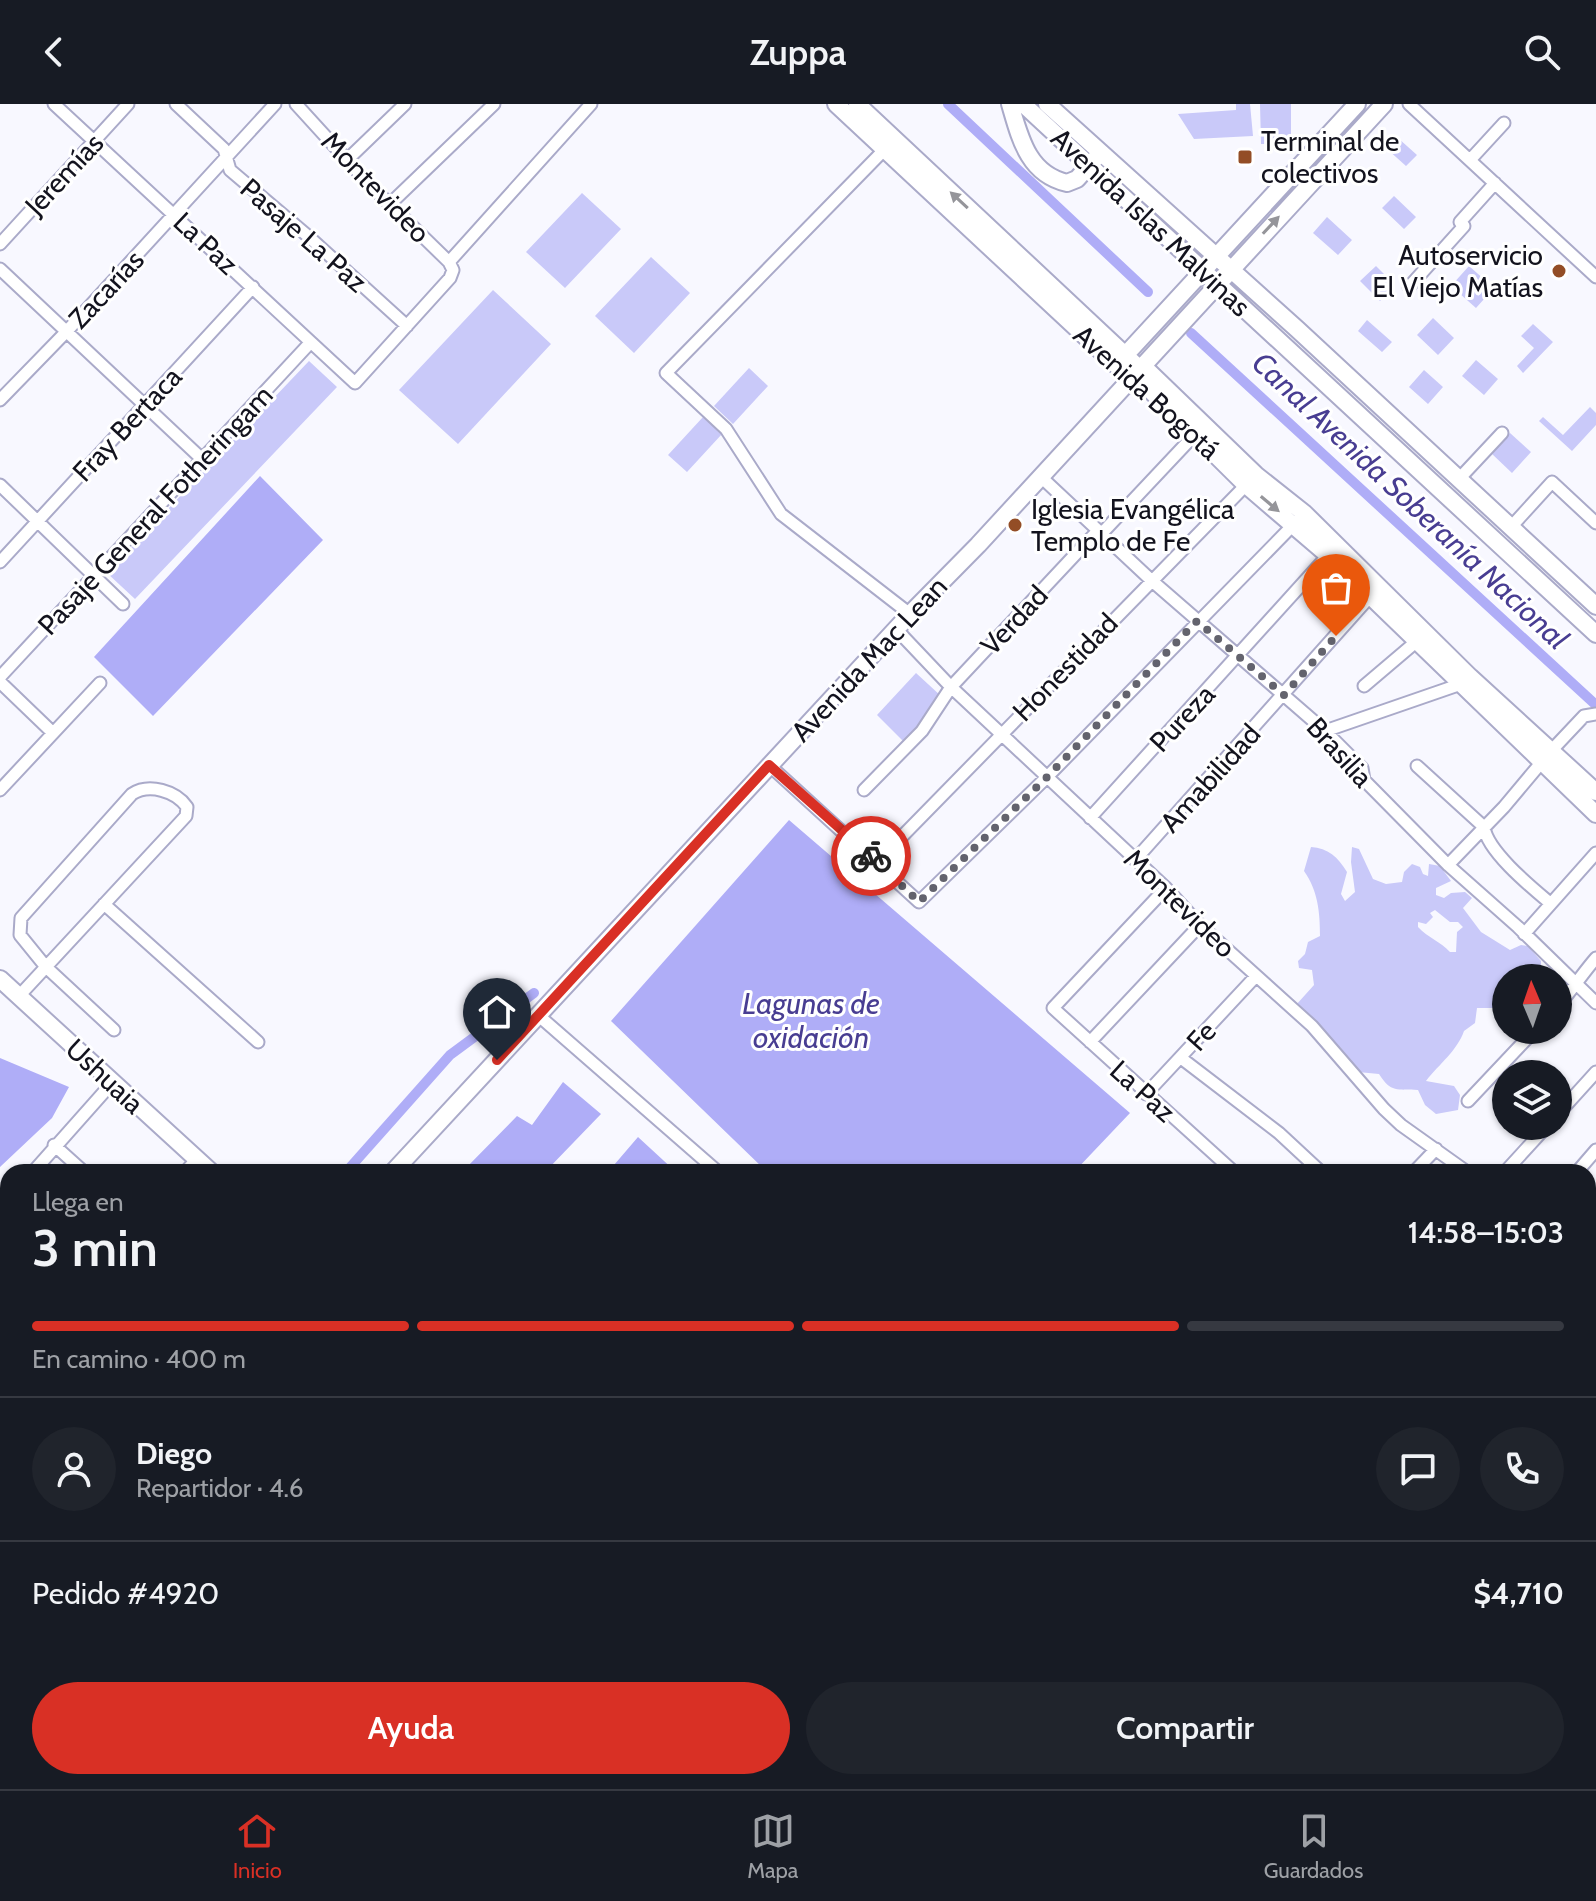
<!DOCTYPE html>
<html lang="es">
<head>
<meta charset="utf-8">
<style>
  :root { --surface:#171b24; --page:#20242c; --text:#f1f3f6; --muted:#9ea1a6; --line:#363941; --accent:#d93025 }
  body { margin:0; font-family:Cabin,sans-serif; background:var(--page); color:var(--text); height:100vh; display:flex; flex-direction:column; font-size:30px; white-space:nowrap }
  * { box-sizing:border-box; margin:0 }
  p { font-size:26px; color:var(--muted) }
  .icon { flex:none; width:44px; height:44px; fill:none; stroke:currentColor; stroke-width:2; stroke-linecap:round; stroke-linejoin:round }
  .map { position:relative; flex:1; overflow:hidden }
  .panel { position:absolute; left:0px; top:1060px; width:1596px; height:626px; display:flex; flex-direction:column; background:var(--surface); border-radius:24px 24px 0 0; box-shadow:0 2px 6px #0004 }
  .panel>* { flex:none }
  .needle { width:52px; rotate:358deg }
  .buttons { position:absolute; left:1492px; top:860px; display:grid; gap:16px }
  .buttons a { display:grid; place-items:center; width:80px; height:80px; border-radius:50%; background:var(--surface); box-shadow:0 2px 6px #0004; font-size:40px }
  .pin { position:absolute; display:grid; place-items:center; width:68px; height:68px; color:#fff; margin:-82px -34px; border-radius:50% 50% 50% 0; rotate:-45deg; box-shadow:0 0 8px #0007 }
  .pin .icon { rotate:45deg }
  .courier { position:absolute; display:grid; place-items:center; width:80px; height:80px; margin:-40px; border:6px solid #d93025; border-radius:50%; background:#fff; color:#222; box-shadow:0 2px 10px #0007 }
  .summary em { font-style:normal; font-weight:600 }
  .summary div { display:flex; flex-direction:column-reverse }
  .summary { display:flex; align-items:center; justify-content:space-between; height:136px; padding:0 32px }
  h1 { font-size:52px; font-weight:600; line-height:60px }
  .bar { display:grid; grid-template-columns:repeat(4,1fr); gap:12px 8px; align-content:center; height:96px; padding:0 32px }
  .bar i { height:10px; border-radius:6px; background:var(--line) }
  .bar .current { background:var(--accent) }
  .bar p { grid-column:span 4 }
  .line { display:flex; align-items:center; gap:20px; padding:0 32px; border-top:2px solid var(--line) }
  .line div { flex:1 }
  .round { display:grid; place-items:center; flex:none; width:84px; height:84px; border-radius:42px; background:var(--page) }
  .button { display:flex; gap:16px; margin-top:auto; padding:16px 32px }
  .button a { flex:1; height:92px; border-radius:48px; background:var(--accent); color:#fff; font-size:32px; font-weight:600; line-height:92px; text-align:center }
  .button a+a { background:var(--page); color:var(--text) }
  header { display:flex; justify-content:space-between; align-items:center; height:104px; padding:0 32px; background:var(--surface); font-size:36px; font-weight:600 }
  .tab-bar { display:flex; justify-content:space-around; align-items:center; height:112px; border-top:2px solid var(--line); background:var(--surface); font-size:22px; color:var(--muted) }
  .tab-bar a { display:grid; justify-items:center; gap:4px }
  .tab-bar .current { color:var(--accent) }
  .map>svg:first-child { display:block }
</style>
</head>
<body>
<header><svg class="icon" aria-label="back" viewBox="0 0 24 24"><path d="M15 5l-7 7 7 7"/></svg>Zuppa<svg class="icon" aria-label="search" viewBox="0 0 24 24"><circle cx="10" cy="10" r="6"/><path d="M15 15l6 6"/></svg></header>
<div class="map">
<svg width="1596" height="1685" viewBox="0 0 1596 1685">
  <rect width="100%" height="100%" fill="#f8f8ff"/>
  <path fill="#c9c9f9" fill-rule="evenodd" d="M1236,0H1250L1253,32L1194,35L1178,10L1236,6Z
    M1260,0H1291V31L1279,46L1269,40H1261Z
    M1398,34L1417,51L1406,62L1387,45Z
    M582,89L621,125L565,184L526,148Z
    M1394,92L1416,113L1404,125L1382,104Z
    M1327,113L1352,136L1338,151L1313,129Z
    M651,153L690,189L634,249L595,212Z
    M1376,162L1395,181L1380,197L1360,177Z
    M1469,162L1494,184L1476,204L1451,182Z
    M493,186L551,240L458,340L399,286Z
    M1433,214L1454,234L1438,251L1417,231Z
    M1367,216L1392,238L1382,248L1358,227Z
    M1533,220L1553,238L1523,269L1517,262L1534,244L1521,232Z
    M1476,256L1498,275L1484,291L1462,272Z
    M309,257L337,283L135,495L107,469Z
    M749,264L768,282L733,320L714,302Z
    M1424,266L1443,283L1428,300L1409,283Z
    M1590,303L1596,309V321L1572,347L1539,317L1543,313L1563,331Z
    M703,313L722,330L687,368L668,351Z
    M1510,329L1531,348L1512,369L1491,349Z
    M916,569L941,592L905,639L877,611Z
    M1311,743C1328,744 1338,753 1347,768L1341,790L1345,797L1355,788L1351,758L1352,743L1359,745L1373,775L1386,780L1402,778L1404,768L1412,760L1420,763L1423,770L1428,772L1429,760L1440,762L1451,777L1436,784V791L1444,794L1451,789L1465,788L1472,794L1463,804L1481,828L1510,846L1521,841L1528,842L1541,857V870L1537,874H1506L1505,904H1477L1475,919L1464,927C1457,947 1439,960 1426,977L1454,982L1460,991L1458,1006L1436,1010L1425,1001L1418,986C1397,985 1391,989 1379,970L1358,968L1296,901L1314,881L1312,866L1299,864L1298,857L1305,850L1308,838L1320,832C1320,808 1318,787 1304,767ZM1435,806L1450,818H1458L1463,823L1457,828L1456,848H1450C1440,837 1428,834 1418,823V818L1426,820L1433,813L1430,809Z"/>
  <path fill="#afadf7" d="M260,372L323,436L153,612L94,553Z
    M789,716L1130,1009L1074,1068H767L611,917Z
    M0,954L69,983L52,1014L0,1063Z
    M563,978L601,1010L545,1068H462L517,1012L532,1021Z
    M638,1033L676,1068H608Z
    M917,1678H1011L1004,1685H925Z"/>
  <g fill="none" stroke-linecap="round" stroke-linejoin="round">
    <path stroke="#afadf7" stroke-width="10" d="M948,0L1148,188
      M1191,229L1596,601
      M346,1068L450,951L534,889
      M0,1433L8,1425"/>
    <defs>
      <path id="street" d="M54,0L355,279L450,174L453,166L449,158L368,79L296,0
        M176,0L224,45L230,66L309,133L407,222
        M1409,0L1596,173
        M885,45L666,269L726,325L781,410L910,510
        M348,55L405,0
        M1470,56L1504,19
        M390,100L494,0
        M0,140L128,0
        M449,158L591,0
        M0,165L203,356
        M1409,183L1464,122L1460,118L1495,79
        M0,296L67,227L275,0
        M1040,372L1151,476L1325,627L1362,664L1364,676L1448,761L1518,823L1596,899
        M1458,376L1502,329
        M0,381L123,500
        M1511,423L1552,378L1596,419
        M0,458L253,183
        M896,525L951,583L1166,784L1200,821L1312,922L1384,1005L1401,1021L1467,1068
        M0,573L310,239
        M0,578L53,629
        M1364,582L1417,537
        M1325,627L1464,579
        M769,661L919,798L1048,672L1298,416
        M1417,662L1484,723C1487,747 1531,783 1550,799
        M0,686L100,579
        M864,686L922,627L951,583L1086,439L1098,427H1104L1200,325
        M1090,714L1331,448
        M1135,756L1374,488
        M877,758L1249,378
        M1448,761L1504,703L1551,647L1584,612L1596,610
        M1166,784L1053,904L1234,1068
        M104,800L258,938
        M1524,830L1596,749
        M19,892C75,832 130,772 186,712L187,703C176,687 149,679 132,690L21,814L20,831L46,863L114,926
        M1558,902C1572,886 1582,870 1596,854
        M538,911L718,1068
        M1090,938L1200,821
        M1181,954L1279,1029L1321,1068
        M1146,990L1256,872
        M1468,997L1535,926
        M1558,1010L1596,968
        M54,1041L84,1068
        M33,1068L112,979
        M185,1068L197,1055
        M1414,1068L1436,1045
        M1505,1068L1547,1022
        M1577,1068L1596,1046
        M0,1150L8,1141
        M1588,1157L1596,1149
        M1588,1164L1596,1171
        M0,1264L8,1256
        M1588,1273L1596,1280
        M0,1391L8,1383
        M1588,1400L1596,1407
        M1588,1469L1596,1460
        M0,1515L8,1506
        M1588,1526L1596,1534
        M0,1533L8,1541
        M1588,1625L1596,1633
        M0,1644L8,1652
        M1588,1663L1596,1655
        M36,1678L44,1685
        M154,1678L162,1685
        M272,1678L279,1685
        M389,1678L396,1685
        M502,1678L523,1685
        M632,1678L640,1685
        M745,1678L753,1685
        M1133,1678L1141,1685
        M1371,1678L1379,1685
        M61,1685L68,1678
        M284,1685L291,1678
        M716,1685L722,1678
        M1086,1685L1092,1678
        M1196,1685L1203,1678
        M1287,1685L1294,1678
        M1486,1685L1492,1678
        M1567,1685L1574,1678"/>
      <path id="secondary" d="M836,0L1116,261L1130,273L1139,275L1246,381L1329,452L1596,710
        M857,0L1139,264H1145L1256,371L1304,409L1470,573L1596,688
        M1010,0C1020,34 1028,70 1067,79L1077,75L1095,55
        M1023,0L1596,530
        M1047,0L1297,225L1596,502
        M1118,259L1357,0
        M0,875L211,1068
        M393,1068L910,510L978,441L1384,0
        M0,1489L8,1481"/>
    </defs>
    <use href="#street" stroke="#aaaac9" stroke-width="15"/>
    <use href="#secondary" stroke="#aaaac9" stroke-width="20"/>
    <use href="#street" stroke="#fff" stroke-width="11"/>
    <use href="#secondary" stroke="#fff" stroke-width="16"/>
  </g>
  <defs><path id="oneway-solid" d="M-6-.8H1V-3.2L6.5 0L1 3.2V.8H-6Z" transform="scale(2)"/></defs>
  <g fill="#95959a">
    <use href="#oneway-solid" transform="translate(959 96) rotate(-137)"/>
    <use href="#oneway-solid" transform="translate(1271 121) rotate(-47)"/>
    <use href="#oneway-solid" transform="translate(1270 400) rotate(40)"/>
  </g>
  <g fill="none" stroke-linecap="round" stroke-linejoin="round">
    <path stroke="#63636d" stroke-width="8" stroke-dasharray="0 14.4" d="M871,752L919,798L1048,672L1197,517L1284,591L1336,532"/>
    <path stroke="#d93025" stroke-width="10" d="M497,956L769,661L871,752"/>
  </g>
  <g fill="#934d26" stroke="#fff" stroke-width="3">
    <rect x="1237" y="45" width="16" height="16" rx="4"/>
    <circle cx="1559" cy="167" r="8"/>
    <circle cx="1015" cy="421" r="8"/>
  </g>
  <g text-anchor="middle" stroke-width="6" stroke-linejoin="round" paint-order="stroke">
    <g font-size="28" fill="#13131e" stroke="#fff" text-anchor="start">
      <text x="1261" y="47">Terminal de<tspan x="1261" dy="32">colectivos</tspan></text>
      <text x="1543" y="161" text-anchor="end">Autoservicio<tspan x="1543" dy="32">El Viejo Matías</tspan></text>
      <text x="1031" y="415">Iglesia Evangélica<tspan x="1031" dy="32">Templo de Fe</tspan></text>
    </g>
    <g font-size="28" fill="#13131e" stroke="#fff">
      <text transform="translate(64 70) rotate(-47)" y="10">Jeremías</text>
      <text transform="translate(376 83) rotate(46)" y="10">Montevideo</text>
      <text transform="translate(1151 118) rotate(43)" y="10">Avenida Islas Malvinas</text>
      <text transform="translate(304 131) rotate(41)" y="10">Pasaje La Paz</text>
      <text transform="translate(206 139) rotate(43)" y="10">La Paz</text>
      <text transform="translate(106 185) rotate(-47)" y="10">Zacarías</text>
      <text transform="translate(1147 288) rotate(42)" y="10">Avenida Bogotá</text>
      <text transform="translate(127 320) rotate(-47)" y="10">Fray Bertaca</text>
      <text transform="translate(155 406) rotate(-47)" y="10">Pasaje General Fotheringam</text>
      <text transform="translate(1014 516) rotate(-47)" y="10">Verdad</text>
      <text transform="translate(869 555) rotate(-47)" y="10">Avenida Mac Lean</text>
      <text transform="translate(1065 563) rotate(-46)" y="10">Honestidad</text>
      <text transform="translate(1182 614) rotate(-47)" y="10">Pureza</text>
      <text transform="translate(1340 648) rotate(48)" y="10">Brasilia</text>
      <text transform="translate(1210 674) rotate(-48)" y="10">Amabilidad</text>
      <text transform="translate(1180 799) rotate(44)" y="10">Montevideo</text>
      <text transform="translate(1201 932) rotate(-48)" y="10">Fe</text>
      <text transform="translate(105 972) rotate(43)" y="10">Ushuaia</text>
      <text transform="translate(1143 987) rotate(42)" y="10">La Paz</text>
    </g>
    <g font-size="30" font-style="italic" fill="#483d92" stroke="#fff">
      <text transform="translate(1410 397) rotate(43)" y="10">Canal Avenida Soberanía Nacional</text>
      <text x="811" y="910">Lagunas de<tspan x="811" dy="34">oxidación</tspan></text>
    </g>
  </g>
</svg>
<div class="buttons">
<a><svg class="needle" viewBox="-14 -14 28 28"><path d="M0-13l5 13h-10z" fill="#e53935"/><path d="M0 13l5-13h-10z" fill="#9ea1a6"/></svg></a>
<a><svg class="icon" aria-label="layers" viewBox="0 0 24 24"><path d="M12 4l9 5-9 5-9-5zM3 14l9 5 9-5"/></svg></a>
</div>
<div class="pin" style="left:1336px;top:532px;background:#ea580c"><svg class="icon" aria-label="bag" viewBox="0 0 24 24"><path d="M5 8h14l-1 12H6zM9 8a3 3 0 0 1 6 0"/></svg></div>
<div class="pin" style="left:497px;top:956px;background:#1f2937"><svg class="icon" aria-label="home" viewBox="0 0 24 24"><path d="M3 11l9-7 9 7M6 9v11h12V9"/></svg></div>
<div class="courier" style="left:871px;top:752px"><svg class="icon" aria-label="bike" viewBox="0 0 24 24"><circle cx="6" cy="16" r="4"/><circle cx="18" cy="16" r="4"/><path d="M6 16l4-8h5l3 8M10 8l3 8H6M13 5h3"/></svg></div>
<section class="panel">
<div class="summary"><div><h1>3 min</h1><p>Llega en</p></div><em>14:58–15:03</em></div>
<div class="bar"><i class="current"></i><i class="current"></i><i class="current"></i><i></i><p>En camino · 400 m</p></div>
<div class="line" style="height:144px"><a class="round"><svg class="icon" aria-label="person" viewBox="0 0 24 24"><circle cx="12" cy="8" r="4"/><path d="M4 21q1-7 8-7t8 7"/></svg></a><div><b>Diego</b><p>Repartidor · 4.6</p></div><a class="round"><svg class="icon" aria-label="chat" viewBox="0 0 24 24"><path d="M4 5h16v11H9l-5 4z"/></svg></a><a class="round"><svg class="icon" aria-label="phone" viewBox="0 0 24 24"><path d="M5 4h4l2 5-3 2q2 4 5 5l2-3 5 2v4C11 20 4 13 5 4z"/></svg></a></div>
<div class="line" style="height:104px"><div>Pedido #4920</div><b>$4,710</b></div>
<div class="button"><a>Ayuda</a><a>Compartir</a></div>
</section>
</div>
<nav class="tab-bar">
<a class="current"><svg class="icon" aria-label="home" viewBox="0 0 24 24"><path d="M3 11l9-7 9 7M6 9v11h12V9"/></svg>Inicio</a>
<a><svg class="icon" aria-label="map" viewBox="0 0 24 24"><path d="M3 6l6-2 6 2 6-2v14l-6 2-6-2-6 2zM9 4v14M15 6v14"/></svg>Mapa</a>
<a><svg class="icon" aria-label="saved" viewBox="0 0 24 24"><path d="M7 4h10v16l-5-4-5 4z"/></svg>Guardados</a>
</nav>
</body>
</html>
